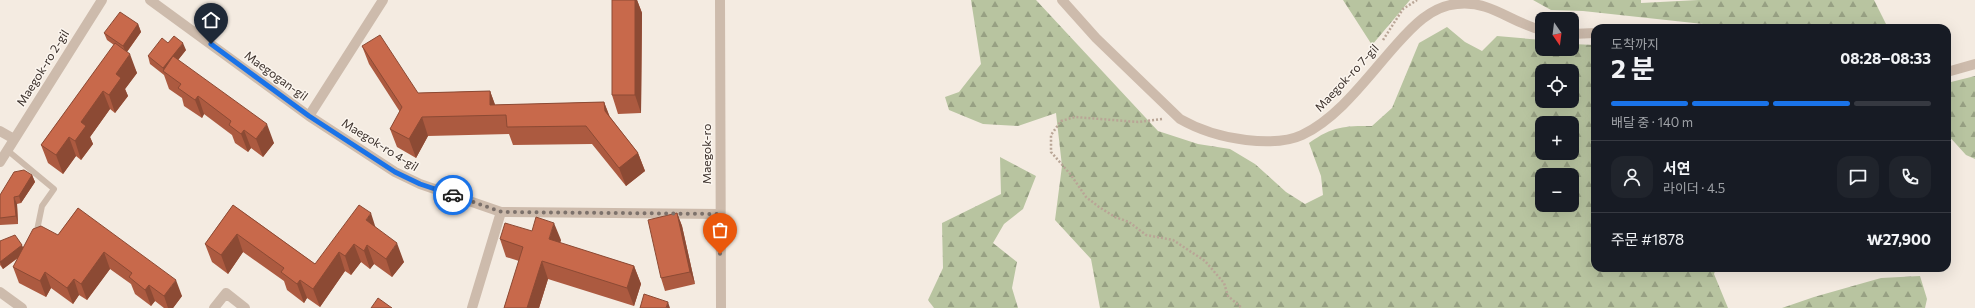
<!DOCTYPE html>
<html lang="ko">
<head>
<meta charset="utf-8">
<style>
  :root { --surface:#171b24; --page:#20242c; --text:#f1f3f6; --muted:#9ea1a6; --line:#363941; --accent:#1a73e8 }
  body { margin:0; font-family:Commissioner,"Noto Sans KR",sans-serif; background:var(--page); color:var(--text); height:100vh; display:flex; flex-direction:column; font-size:15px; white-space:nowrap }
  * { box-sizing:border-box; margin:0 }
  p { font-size:13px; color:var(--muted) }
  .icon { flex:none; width:22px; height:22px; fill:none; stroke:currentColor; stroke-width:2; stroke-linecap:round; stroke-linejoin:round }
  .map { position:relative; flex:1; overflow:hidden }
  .sheet { position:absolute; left:1591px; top:24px; width:360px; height:248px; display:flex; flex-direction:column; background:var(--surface); border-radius:12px; box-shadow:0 4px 16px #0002 }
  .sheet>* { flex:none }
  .needle { width:26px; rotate:166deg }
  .buttons { position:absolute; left:1535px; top:12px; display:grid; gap:8px }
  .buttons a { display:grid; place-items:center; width:44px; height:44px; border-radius:8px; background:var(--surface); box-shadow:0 4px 16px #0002; font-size:20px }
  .pin { position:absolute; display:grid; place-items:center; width:34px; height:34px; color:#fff; margin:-41px -17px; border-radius:50% 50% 50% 0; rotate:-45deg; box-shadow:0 0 4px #0007 }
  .pin .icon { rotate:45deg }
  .courier { position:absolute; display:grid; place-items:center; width:40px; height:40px; margin:-20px; border:3px solid #1a73e8; border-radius:50%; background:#fff; color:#222; box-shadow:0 1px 5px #0007 }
  .summary em { font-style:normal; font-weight:700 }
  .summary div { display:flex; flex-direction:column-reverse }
  .summary { display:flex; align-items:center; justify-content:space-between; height:68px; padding:0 20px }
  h1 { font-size:26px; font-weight:700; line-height:30px }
  .bar { display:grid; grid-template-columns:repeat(4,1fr); gap:6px 4px; align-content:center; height:48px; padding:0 20px }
  .bar i { height:5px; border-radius:3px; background:var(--line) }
  .bar .on { background:var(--accent) }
  .bar p { grid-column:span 4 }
  .line { display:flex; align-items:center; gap:10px; padding:0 20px; border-top:1px solid var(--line) }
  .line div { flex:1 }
  .round { display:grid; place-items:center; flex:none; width:42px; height:42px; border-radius:12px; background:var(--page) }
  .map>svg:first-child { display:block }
</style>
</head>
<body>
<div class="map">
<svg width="1975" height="308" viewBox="0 0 1975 308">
  <defs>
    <pattern id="forest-firs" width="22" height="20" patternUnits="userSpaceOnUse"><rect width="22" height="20" fill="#b8c4a0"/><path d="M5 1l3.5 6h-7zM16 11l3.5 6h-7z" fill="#97a083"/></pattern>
  </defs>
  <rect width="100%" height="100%" fill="#f4ebe1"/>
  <path fill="url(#forest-firs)" fill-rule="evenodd" d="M971,0H1036L1158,131L1198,144L1230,149L1255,164L1286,192L1305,204L1323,195L1321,176L1309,143C1333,126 1344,126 1372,126L1392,108L1419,43L1447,27L1465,42L1482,51L1497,36L1542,40V49H1572V44L1595,45V268H1716L1714,274L1728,308H1100L1091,259L1055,220L1062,166L1056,113L1018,126L983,124L949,110L945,97L959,92L981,64ZM1542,71H1572V101H1542ZM1542,123H1572V153H1542ZM1542,175H1572V205H1542Z
    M1343,0H1410L1372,45Z
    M1533,0H1641V3L1698,0H1874L1888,28H1740L1583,11L1551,10Z
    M1975,76V159L1966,155L1947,134V83Z
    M1000,157L1036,176L1023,209L1004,224L993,243L1017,262L1012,288L1018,308H934L928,300L943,268L942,223L1001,194Z
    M1920,276L1927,299L1925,308H1782L1814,297L1881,278Z"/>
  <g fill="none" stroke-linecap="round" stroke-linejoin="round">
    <path stroke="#b9a596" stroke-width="2.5" stroke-dasharray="2 2" stroke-linecap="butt" d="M1383,40L1403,9L1417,0
      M1162,119L1138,122L1075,117L1061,121L1051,135V152L1071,175L1086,197L1099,207L1115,217L1129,222L1146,235L1173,240L1205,261L1224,283L1228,296L1242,308"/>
    <path stroke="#cdbbac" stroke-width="6" d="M7,150L54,189L42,206L36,235"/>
    <path stroke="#cdbbac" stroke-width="10" d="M150,0L309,116L395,172L420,184L501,212L720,214
      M1062,0L1096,38L1180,119C1201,131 1221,137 1246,140C1264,142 1285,143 1302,135C1339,118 1369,75 1396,45C1412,27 1431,6 1457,4C1491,0 1511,23 1542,30
      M1572,34L1595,33
      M1947,72L1975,64
      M309,116L383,0
      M0,131L14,139
      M0,162L102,0
      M0,292L22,308
      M214,308L226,293L245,308"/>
    <path stroke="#cdbbac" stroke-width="10" d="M720,0L721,308
      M472,308L501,212"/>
  </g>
  <path fill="#ac5a40" d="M612,0H637L642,13L641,113L618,114L612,95Z
    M138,24L141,32L127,52L137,73L125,89L128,96L115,113L110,109L90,137L93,144L81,160L76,156L63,174L48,163L41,145L114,45L107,40L104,33Z
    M168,43L186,50L178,60L274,143L263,157L251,148L248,152L235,143L232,135L204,114L202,118L184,106L182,98L169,89L164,75L150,64L148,56Z
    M362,46L418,93L490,91L495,105L604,102L610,117L638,153L645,171L626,186L592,144L513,145L509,134L428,136L416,158L397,147L390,129L400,112L369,64Z
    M32,175L35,182L21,203L17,204L18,224L0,225V195Z
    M233,205L315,264L375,227L404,262L392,277L374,264L370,269L361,262L351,275L345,271L320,307L307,298L304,303L287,290L284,281L243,252L228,274L212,262L205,244Z
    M78,208L182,296L173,308H164L155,301L151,306L135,294L131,284L110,269L87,300L79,295L73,304L51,288L46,297L19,283L13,267L18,258L3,269L0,265V241L23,247L58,235Z
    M677,213L682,226L695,284L665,291L661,278Z
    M500,239L561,240L560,243L634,266L641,284L634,306L548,279L539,308H504L519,261L506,257Z"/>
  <path fill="#8c4a34" d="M635,0H637L642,13L641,113L635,95Z
    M138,24L141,32L126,53L123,46Z
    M183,43L186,50L167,74L164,72L163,68Z
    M130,54L137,73L125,89L128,96L115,113L109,95L116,74Z
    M103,91L110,109L90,137L93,144L81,160L75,141L81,122Z
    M490,91L497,110L490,105Z
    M198,96L204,114L202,118L195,100Z
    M604,102L611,121L605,111Z
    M422,117L428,136L416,158L409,139Z
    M267,124L274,143L263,157L256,139Z
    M244,130L251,148L248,152L241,134Z
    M69,137L76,156L63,174L56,155Z
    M638,153L645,171L626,186L619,168Z
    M32,175L35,182L21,203L19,196Z
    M14,197L17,204L18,224L16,216Z
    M371,213L377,232L366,220Z
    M677,213L682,226L695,284L690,272Z
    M554,223L561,240L555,257L549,239Z
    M237,234L243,252L228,274L221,255Z
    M397,243L404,262L392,277L386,259Z
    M354,244L361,262L351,275L345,256Z
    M22,245L25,252L3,269L0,262Z
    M367,245L374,264L370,269L364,251Z
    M104,252L110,269L87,300L81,284Z
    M339,252L345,271L320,307L313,289Z
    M542,261L548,279L539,308H527Z
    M634,266L641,284L634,306L627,288Z
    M45,272L51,288L46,297L40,281Z
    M74,279L79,295L73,304L67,288Z
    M176,280L182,296L173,308H168L164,296Z
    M300,280L307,298L304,303L297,284Z
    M149,285L155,301L151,306L145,290Z
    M668,302L670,308H666Z"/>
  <path fill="#c8694b" stroke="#8c4a34" d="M612,0H635V95H612Z
    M120,12L138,24L123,46L104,33Z
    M380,35L418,93L490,91V105L604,102L605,111L638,153L619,168L586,126L507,127L506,115L422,117L409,139L390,129L402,107L362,46Z
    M174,36L183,43L163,68L148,56L162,38L168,43Z
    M115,43L130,54L116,74L121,78L109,95L103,91L81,122L86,126L75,141L69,137L56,155L41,145Z
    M173,56L267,124L256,139L244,130L241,134L229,125L231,121L198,96L195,100L178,88L181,84L163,71Z
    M24,170L32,175L19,196L14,197L16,216L0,218V195L14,172Z
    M233,205L315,264L359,205L371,213L366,220L397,243L386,259L367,245L364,251L354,244L345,256L339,252L313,289L300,280L297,284L281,272L284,268L237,234L221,255L205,244Z
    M78,208L176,280L164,296L149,285L145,290L129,277L132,273L104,252L81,284L74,279L67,288L45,272L40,281L13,267L33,229L41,226L58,235Z
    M677,213L690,272L661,278L648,220Z
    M536,217L554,223L549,239L634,266L627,288L542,261L527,308H504L523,247L500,239L505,223L532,231Z
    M15,235L22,245L0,262V241Z
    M644,294L668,302L666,308H640Z
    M378,298L392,308H371Z"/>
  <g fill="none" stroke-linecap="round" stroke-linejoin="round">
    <path stroke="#7c716b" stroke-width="4" stroke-dasharray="0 7.2" d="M453,195L502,212L720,214V254"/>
    <path stroke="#1a73e8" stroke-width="5" d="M211,44L309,116L395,172L420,184L453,195"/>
  </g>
  <g text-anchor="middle" stroke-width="3" stroke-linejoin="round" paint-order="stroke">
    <g font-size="12" fill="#3b302b" stroke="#fbf5ee">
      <text transform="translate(43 68) rotate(-58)" y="4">Maegok-ro 2-gil</text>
      <text transform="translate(276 76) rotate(36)" y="4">Maegogan-gil</text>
      <text transform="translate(1347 78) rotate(-47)" y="4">Maegok-ro 7-gil</text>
      <text transform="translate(380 145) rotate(32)" y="4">Maegok-ro 4-gil</text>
      <text transform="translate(707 154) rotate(-90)" y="4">Maegok-ro</text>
    </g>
  </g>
</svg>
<div class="buttons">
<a><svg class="needle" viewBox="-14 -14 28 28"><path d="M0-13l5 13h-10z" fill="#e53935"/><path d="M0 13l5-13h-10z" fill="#9ea1a6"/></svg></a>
<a><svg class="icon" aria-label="locate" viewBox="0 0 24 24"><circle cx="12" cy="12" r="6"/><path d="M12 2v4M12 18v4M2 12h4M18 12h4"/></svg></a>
<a>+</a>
<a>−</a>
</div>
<div class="pin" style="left:720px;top:254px;background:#ea580c"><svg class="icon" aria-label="bag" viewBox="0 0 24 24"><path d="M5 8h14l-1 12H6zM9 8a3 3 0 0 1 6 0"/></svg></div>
<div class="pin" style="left:211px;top:44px;background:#1f2937"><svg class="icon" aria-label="home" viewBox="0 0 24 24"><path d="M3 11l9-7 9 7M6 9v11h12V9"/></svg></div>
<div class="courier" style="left:453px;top:195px"><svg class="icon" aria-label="car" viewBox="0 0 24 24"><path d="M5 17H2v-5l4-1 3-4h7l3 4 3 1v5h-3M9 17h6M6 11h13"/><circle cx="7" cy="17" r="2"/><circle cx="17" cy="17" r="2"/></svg></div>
<section class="sheet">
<div class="summary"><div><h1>2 분</h1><p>도착까지</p></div><em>08:28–08:33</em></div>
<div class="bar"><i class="on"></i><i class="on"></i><i class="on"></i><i></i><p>배달 중 · 140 m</p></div>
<div class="line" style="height:72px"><a class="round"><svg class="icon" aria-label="person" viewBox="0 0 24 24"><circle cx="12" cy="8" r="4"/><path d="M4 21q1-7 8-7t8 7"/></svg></a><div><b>서연</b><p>라이더 · 4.5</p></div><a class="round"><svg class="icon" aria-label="chat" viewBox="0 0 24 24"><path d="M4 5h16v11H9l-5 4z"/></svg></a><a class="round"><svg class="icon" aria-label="phone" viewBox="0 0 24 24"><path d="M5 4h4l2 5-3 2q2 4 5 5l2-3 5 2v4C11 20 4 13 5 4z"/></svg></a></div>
<div class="line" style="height:52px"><div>주문 #1878</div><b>₩27,900</b></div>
</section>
</div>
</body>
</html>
